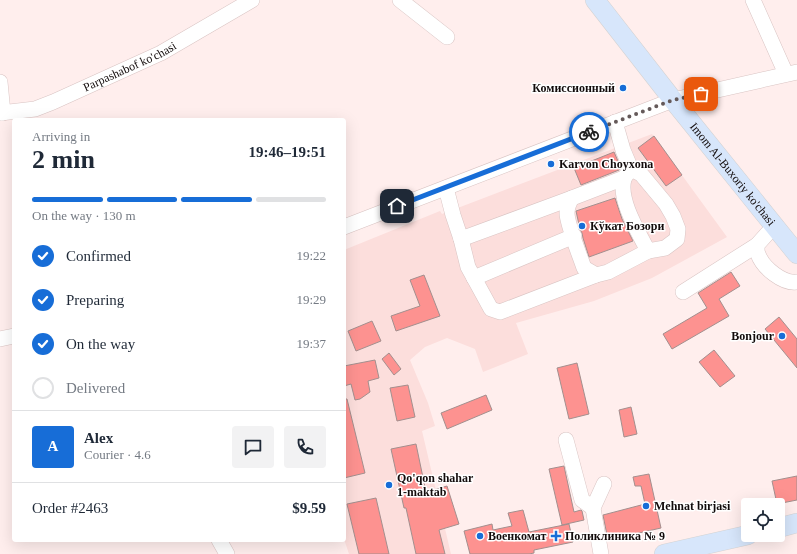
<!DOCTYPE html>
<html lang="en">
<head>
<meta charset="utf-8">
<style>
  :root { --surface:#fff; --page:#f2f2f3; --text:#1f2937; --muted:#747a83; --line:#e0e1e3; --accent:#176dd7 }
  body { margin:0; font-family:Georgia,serif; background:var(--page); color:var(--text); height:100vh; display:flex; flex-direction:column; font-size:15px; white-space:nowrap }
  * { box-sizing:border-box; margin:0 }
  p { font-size:13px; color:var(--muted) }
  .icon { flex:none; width:22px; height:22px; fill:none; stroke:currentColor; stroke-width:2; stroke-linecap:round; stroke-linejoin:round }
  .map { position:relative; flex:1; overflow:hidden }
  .details { position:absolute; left:12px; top:118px; width:334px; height:424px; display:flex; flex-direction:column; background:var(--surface); border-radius:4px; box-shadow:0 4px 16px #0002 }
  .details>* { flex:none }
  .buttons { position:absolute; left:741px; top:498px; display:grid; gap:8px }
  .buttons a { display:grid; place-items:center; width:44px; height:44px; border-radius:4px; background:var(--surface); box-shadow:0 4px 16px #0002; font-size:20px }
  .pin { position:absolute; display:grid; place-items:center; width:34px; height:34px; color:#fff; margin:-17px; border-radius:8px; box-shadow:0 2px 6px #0006 }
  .courier { position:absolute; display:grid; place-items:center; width:40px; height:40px; margin:-20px; border:3px solid #176dd7; border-radius:50%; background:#fff; color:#222; box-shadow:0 1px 5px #0007 }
  .overview em { font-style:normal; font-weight:800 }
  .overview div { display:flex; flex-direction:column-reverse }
  .overview { display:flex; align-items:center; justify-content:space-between; height:68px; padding:0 20px }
  h1 { font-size:26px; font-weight:800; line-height:30px }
  .bar { display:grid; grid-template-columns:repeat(4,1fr); gap:6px 4px; align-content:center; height:48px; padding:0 20px }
  .bar i { height:5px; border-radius:3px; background:var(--line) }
  .bar .selected { background:var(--accent) }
  .bar p { grid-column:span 4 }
  .line { display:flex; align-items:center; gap:10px; padding:0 20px; border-top:1px solid var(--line) }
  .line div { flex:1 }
  .round { display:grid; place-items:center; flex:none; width:42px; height:42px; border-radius:4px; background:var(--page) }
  ol { padding:0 20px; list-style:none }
  li { display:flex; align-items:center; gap:12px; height:44px }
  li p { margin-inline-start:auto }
  li .icon { padding:4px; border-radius:50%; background:var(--accent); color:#fff; stroke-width:4 }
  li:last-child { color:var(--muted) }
  li i { width:22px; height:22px; border:2px solid var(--line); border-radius:50% }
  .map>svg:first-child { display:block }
</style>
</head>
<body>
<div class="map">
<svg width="797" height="554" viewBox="0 0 797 554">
  <rect width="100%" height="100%" fill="#ffeeed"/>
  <path fill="#fcdedc" d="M652,134L727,237L652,278L594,301L516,323L528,354L483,372L475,349L447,338L425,347L410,360L428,403L435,426L422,431L451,554H349L344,539V250L440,211L442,214Z"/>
  <path fill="#fd9290" stroke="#a38f8e" d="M654,136L682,175L666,186L638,148Z
    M614,152L621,168L619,170L581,185L574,168Z
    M615,198L622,219L633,241L589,257L583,238L582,233L580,229L576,211Z
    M731,272L740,286L719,299L729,316L672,349L663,334L707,308L698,293Z
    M424,275L440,316L396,331L391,316L420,306L410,280Z
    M779,317L797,339V368L765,329Z
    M372,321L381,341L356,351L348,331Z
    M714,350L735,376L720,387L699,362Z
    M389,353L401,369L394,375L382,359Z
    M375,360L379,378L368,381L370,392L360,399L355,400L351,384L344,386V366Z
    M577,363L589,414L569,419L557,368Z
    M408,385L415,417L397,421L390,388Z
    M486,395L492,410L447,429L441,413Z
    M344,399H347L365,473L344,478Z
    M631,407L637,434L624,437L619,410Z
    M416,444L426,492L447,486L459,524L439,530L445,554H416L406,508H404L391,449Z
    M564,466L574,512L581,510L582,511L584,520L562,525L549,469Z
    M649,474L661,528L608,540L603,515L645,504L641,486H635L633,477Z
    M797,476V500L777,504L772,481Z
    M376,498L389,554H359L347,504Z
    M523,510L529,532L569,524L573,542L534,550V553L529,554H470L464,531L492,524L493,530L512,526L508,513Z"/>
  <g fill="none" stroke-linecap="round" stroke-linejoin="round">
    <defs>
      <g id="minor">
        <path d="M400,0L447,37"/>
        <path d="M753,0L786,74"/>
        <path d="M0,82L3,113"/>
        <path id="s1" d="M0,113L35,109L53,102L161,53L252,0"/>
        <path d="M615,122L623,150L631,169L641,174L666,204L673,216L678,229L677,239L665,248L648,251C639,233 618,200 624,179C625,176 629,172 631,169"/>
        <path d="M624,178L572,198C569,203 567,207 567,213C567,224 580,256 584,268L596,275L608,272L648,251"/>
        <path d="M446,188L453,215L461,239L572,198"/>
        <path d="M774,226L757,245C757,248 757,252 758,254C763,268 783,284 797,282"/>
        <path d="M344,227L673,100L797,72"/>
        <path d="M461,239L468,267L474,278L574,236"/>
        <path d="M474,278L491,309L500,312L596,275"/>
        <path d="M683,292L757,245"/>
        <path d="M0,339L14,336"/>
        <path d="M566,440L582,500L593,508"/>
        <path d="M219,540L227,554"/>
        <path d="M601,554L593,508L604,484"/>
      </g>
      <g id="major">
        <path id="s2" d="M595,0L673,100L797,254"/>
        <path d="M778,528L797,523"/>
        <path d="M664,554L748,535"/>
      </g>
    </defs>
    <use href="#minor" stroke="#d9c4c3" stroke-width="16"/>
    <use href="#major" stroke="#d4d3d3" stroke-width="20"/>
    <use href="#minor" stroke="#fff" stroke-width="15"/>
    <use href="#major" stroke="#d7e6fb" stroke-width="19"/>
  </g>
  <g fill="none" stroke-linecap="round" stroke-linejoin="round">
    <path stroke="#655a5a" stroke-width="4" stroke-dasharray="0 7.2" d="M589,132L673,100L701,94"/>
    <path stroke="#176dd7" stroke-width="5" d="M397,206L589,132"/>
  </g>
  <g fill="#176dd7" stroke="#fff" stroke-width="1.5">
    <circle cx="623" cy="88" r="4"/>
    <circle cx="551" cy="164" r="4"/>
    <circle cx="582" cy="226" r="4"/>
    <circle cx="782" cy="336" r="4"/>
    <circle cx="389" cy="485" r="4"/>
    <circle cx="646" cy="506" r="4"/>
    <circle cx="480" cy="536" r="4"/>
    <path d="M554 530h4v4h4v4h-4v4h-4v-4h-4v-4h4z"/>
  </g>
  <g text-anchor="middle" stroke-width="3" stroke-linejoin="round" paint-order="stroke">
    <g font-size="12" fill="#120b0b" stroke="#fff">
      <text dy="4" stroke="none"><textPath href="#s1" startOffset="139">Parpashabof ko'chasi</textPath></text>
      <text dy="4" stroke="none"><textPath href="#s2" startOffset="222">Imom Al-Buxoriy ko'chasi</textPath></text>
    </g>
    <g font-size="12" font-weight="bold" fill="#120b0b" stroke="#fff" text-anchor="start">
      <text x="615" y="92" text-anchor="end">Комиссионный</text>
      <text x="559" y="168">Karvon Choyxona</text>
      <text x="590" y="230">Кўкат Бозори</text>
      <text x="774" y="340" text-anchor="end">Bonjour</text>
      <text x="397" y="482">Qo'qon shahar<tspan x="397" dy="14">1-maktab</tspan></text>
      <text x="654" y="510">Mehnat birjasi</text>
      <text x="488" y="540">Военкомат</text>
      <text x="565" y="540">Поликлиника № 9</text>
    </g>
  </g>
</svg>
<div class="buttons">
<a><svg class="icon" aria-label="locate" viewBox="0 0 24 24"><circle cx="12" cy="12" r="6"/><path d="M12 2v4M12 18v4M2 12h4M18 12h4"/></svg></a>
</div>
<div class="pin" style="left:701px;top:94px;background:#ea580c"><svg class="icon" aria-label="bag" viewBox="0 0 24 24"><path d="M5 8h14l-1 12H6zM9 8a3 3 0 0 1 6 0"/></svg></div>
<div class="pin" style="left:397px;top:206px;background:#1f2937"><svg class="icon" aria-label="home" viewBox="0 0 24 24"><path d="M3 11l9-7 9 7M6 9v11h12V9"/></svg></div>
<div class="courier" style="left:589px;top:132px"><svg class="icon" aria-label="bike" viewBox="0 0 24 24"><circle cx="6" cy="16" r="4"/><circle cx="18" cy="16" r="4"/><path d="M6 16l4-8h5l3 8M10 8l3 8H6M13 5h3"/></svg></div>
<section class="details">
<div class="overview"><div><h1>2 min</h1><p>Arriving in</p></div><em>19:46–19:51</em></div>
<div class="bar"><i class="selected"></i><i class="selected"></i><i class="selected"></i><i></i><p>On the way · 130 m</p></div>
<ol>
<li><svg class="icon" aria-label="check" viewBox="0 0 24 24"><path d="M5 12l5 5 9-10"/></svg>Confirmed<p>19:22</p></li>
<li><svg class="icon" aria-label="check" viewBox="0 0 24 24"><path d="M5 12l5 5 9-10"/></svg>Preparing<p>19:29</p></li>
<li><svg class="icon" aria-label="check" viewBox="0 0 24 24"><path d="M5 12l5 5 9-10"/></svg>On the way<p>19:37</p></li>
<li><i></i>Delivered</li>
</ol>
<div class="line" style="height:72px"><b class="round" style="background:var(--accent);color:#fff">A</b><div><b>Alex</b><p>Courier · 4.6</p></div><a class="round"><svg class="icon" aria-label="chat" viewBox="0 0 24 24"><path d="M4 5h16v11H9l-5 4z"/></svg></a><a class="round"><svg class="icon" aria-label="phone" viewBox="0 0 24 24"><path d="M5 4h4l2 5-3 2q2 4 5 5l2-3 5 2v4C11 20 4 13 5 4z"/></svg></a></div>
<div class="line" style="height:52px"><div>Order #2463</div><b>$9.59</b></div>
</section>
</div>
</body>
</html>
